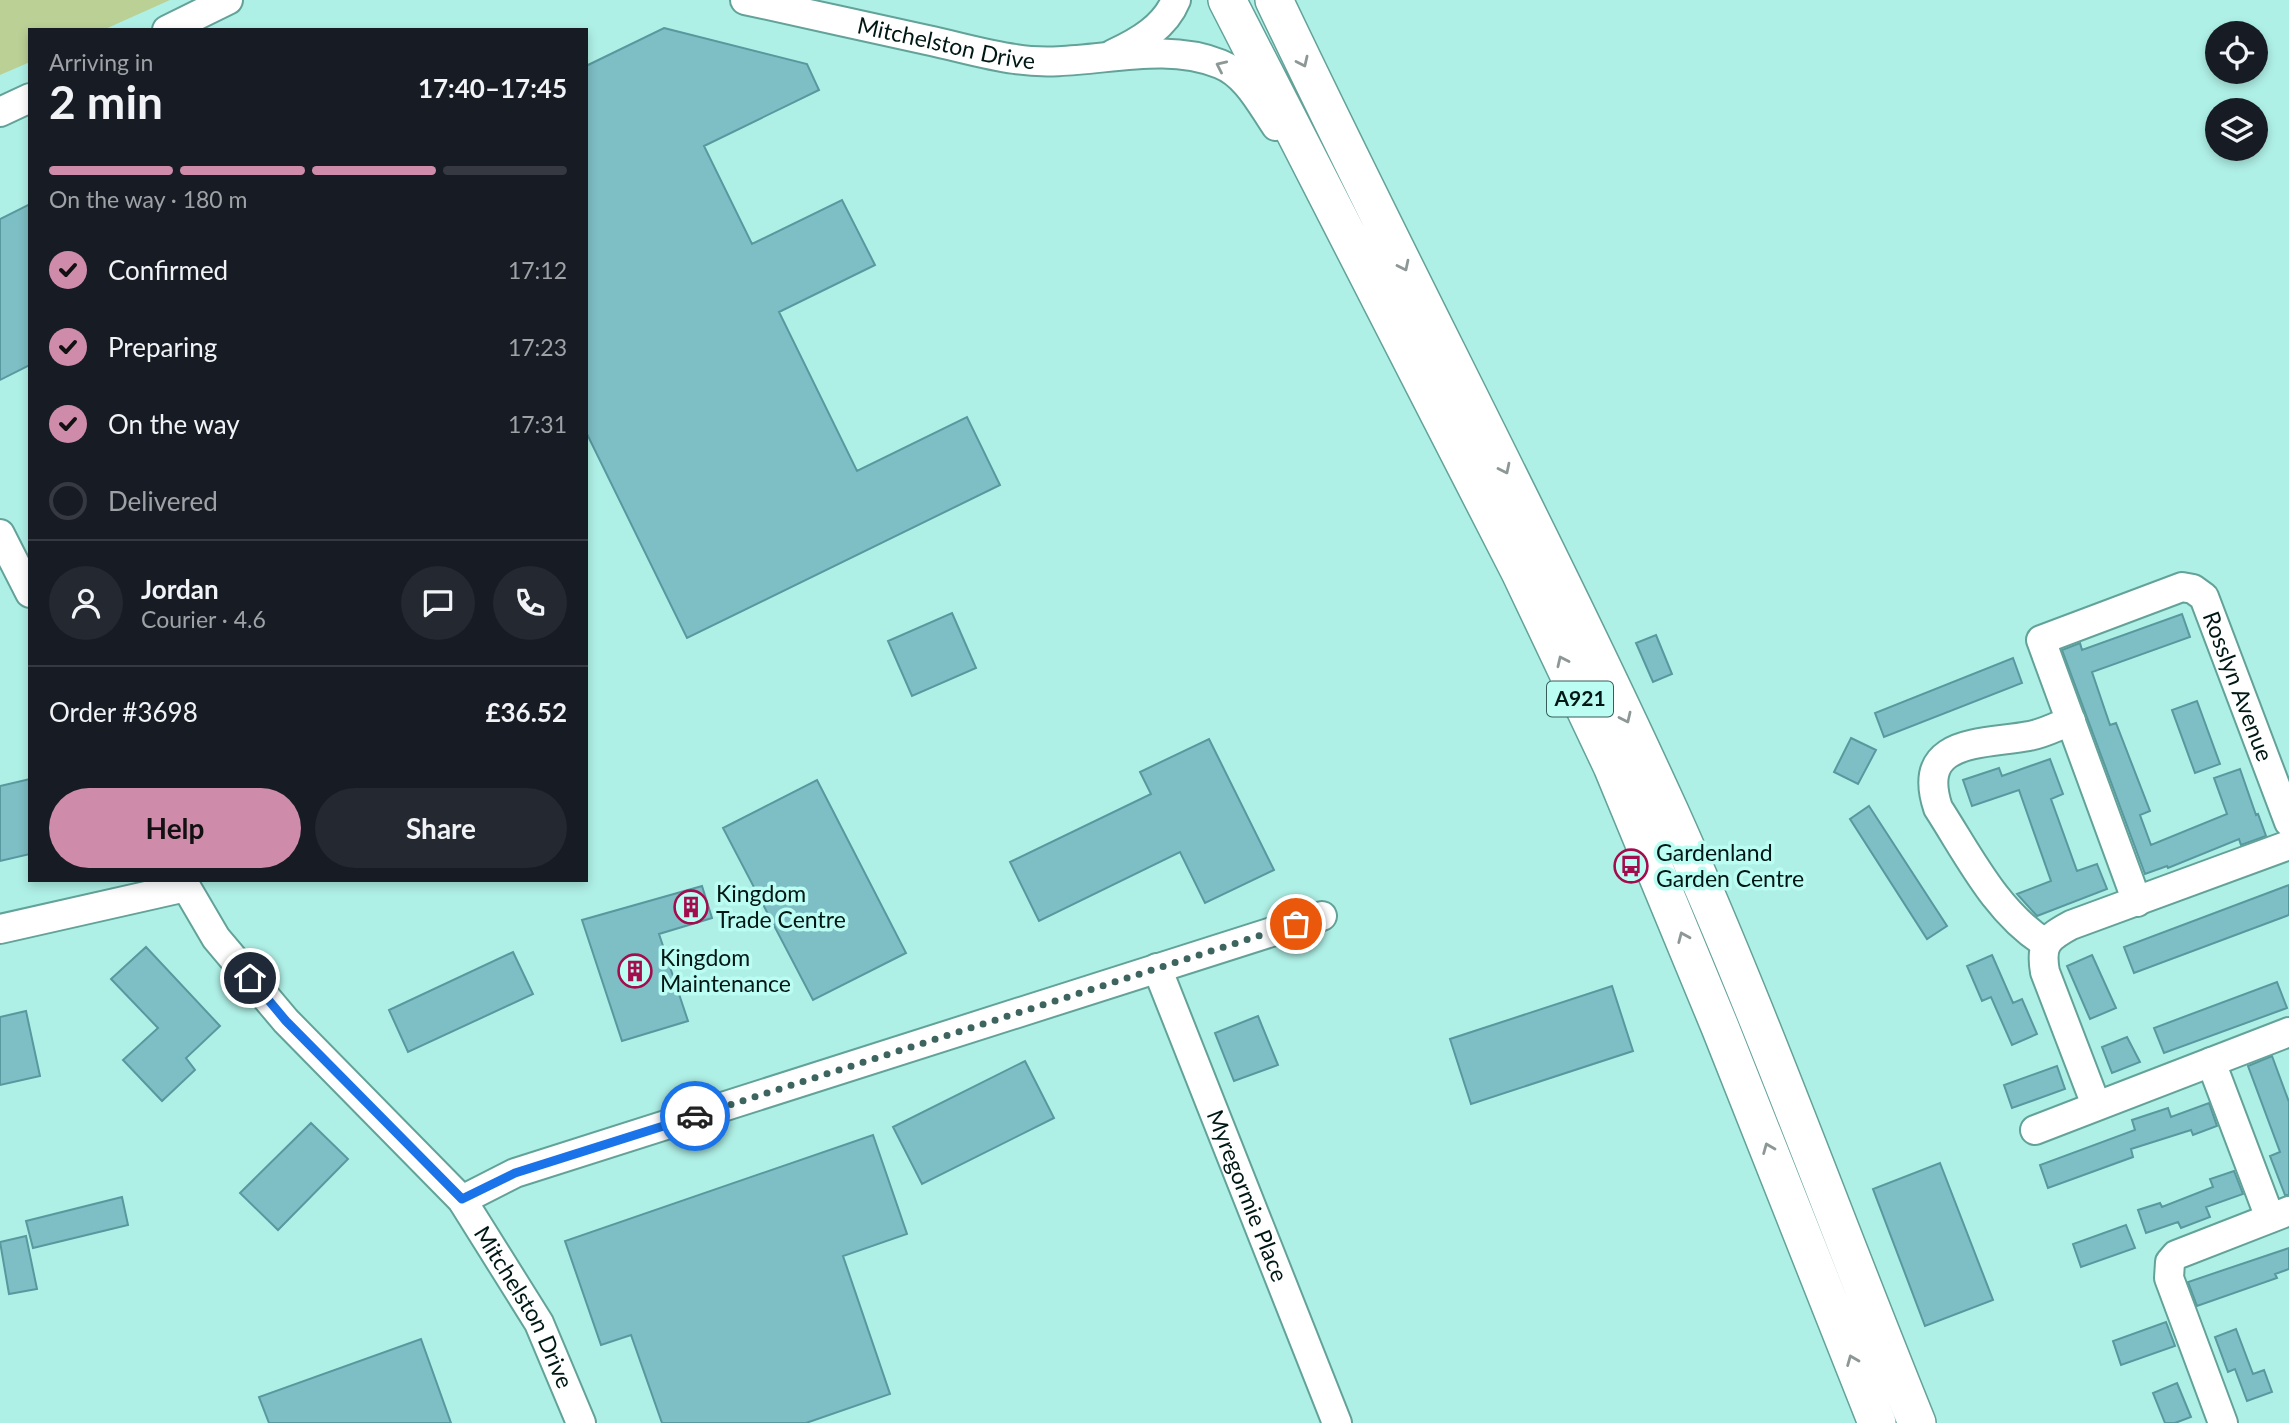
<!DOCTYPE html>
<html lang="en">
<head>
<meta charset="utf-8">
<style>
  :root { --surface:#171b24; --page:#242831; --text:#f1f3f6; --muted:#9ea1a6; --line:#363941; --accent:#ce8caa }
  body { margin:0; font-family:Lato,sans-serif; background:var(--page); color:var(--text); height:100vh; display:flex; flex-direction:column; font-size:26px; white-space:nowrap }
  * { box-sizing:border-box; margin:0 }
  p { font-size:23px; color:var(--muted) }
  .icon { flex:none; width:38px; height:38px; fill:none; stroke:currentColor; stroke-width:2; stroke-linecap:round; stroke-linejoin:round }
  .map { position:relative; flex:1; overflow:hidden }
  .details { position:absolute; left:28px; top:28px; width:560px; height:854px; display:flex; flex-direction:column; background:var(--surface); border-radius:0px; box-shadow:0 4px 10px #0003 }
  .details>* { flex:none }
  .buttons { position:absolute; left:2205px; top:21px; display:grid; gap:14px }
  .buttons a { display:grid; place-items:center; width:63px; height:63px; border-radius:50%; background:var(--surface); box-shadow:0 4px 10px #0003; font-size:35px }
  .pin { position:absolute; display:grid; place-items:center; width:60px; height:60px; color:#fff; margin:-30px; border:4px solid #fff; border-radius:50%; box-shadow:0 2px 7px #0007 }
  .courier { position:absolute; display:grid; place-items:center; width:70px; height:70px; margin:-35px; border:5px solid #1a73e8; border-radius:50%; background:#fff; color:#222; box-shadow:0 2px 9px #0007 }
  .overview em { font-style:normal; font-weight:700 }
  .overview div { display:flex; flex-direction:column-reverse }
  .overview { display:flex; align-items:center; justify-content:space-between; height:119px; padding:0 21px }
  h1 { font-size:46px; font-weight:700; line-height:52px }
  .bar { display:grid; grid-template-columns:repeat(4,1fr); gap:10px 7px; align-content:center; height:84px; padding:0 21px }
  .bar i { height:9px; border-radius:5px; background:var(--line) }
  .bar .selected { background:var(--accent) }
  .bar p { grid-column:span 4 }
  .line { display:flex; align-items:center; gap:18px; padding:0 21px; border-top:2px solid var(--line) }
  .line div { flex:1 }
  .round { display:grid; place-items:center; flex:none; width:74px; height:74px; border-radius:37px; background:var(--page) }
  ol { padding:0 21px; list-style:none }
  li { display:flex; align-items:center; gap:21px; height:77px }
  li p { margin-inline-start:auto }
  li .icon { padding:7px; border-radius:50%; background:var(--accent); color:#111; stroke-width:4 }
  li:last-child { color:var(--muted) }
  li i { width:38px; height:38px; border:4px solid var(--line); border-radius:50% }
  .action { display:flex; gap:14px; margin-top:auto; padding:14px 21px }
  .action a { flex:1; height:80px; border-radius:42px; background:var(--accent); color:#111; font-size:28px; font-weight:700; line-height:80px; text-align:center }
  .action a+a { background:var(--page); color:var(--text) }
  .map>svg:first-child { display:block }
</style>
</head>
<body>
<div class="map">
<svg width="2289" height="1423" viewBox="0 0 2289 1423">
  <rect width="100%" height="100%" fill="#aff0e6"/>
  <path fill="#bbd095" d="M0,0H170L103,30H30V62L0,75Z"/>
  <path fill="#7ebec5" stroke="#58989f" stroke-width="2" d="M664,28L807,64L819,90L704,146L752,244L842,200L875,265L779,312L857,471L967,417L1000,485L687,638L586,432V66Z
    M30,204V365L0,380V219Z
    M952,613L976,668L912,696L888,641Z
    M2182,614L2190,637L2092,672L2110,725L2116,723L2150,811L2140,815L2151,845L2227,814L2214,778L2240,769L2256,815L2258,814L2266,836L2241,845L2239,839L2168,868L2167,866L2145,874L2062,650L2080,643L2082,650Z
    M1656,635L1672,674L1653,682L1636,643Z
    M2013,658L2022,683L1884,737L1875,713Z
    M2197,701L2220,764L2195,773L2172,710Z
    M1851,738L1876,750L1858,784L1834,772Z
    M1209,739L1274,870L1205,903L1180,852L1039,921L1010,862L1151,794L1140,772Z
    M2050,759L2063,794L2051,799L2077,871L2097,864L2107,889L2037,916L2017,894L2051,881L2019,790L1972,806L1963,780L1999,768L2002,776Z
    M30,779V854L0,861V786Z
    M817,780L906,953L813,1000L723,828Z
    M1869,806L1947,926L1927,939L1850,819Z
    M2289,885V915L2134,973L2124,947Z
    M702,886L712,918L659,934L688,1021L622,1041L582,920Z
    M146,947L220,1026L186,1058L195,1070L162,1101L123,1060L158,1028L111,979Z
    M513,952L533,994L408,1052L389,1010Z
    M1992,955L2013,1003L2022,999L2037,1034L2012,1045L1991,997L1982,1001L1967,966Z
    M2092,955L2116,1008L2090,1019L2067,966Z
    M2277,982L2287,1008L2164,1053L2154,1028Z
    M1612,986L1633,1051L1471,1104L1450,1039Z
    M26,1011L40,1076L0,1085V1017Z
    M1258,1016L1278,1065L1234,1081L1215,1033Z
    M2127,1037L2140,1062L2112,1073L2102,1047Z
    M2272,1056L2289,1102V1195H2285L2270,1156L2280,1152L2248,1066Z
    M1025,1061L1054,1118L922,1184L893,1127Z
    M2057,1066L2065,1089L2012,1108L2004,1085Z
    M2209,1103L2217,1126L2193,1135L2191,1130L2131,1149L2133,1157L2048,1188L2040,1165L2135,1130L2132,1120L2168,1108L2171,1117Z
    M311,1123L348,1159L278,1230L240,1193Z
    M873,1135L907,1234L843,1256L890,1394L806,1423H662L631,1335L601,1345L565,1241Z
    M1940,1163L1993,1300L1925,1326L1873,1189Z
    M2234,1171L2243,1194L2206,1207L2210,1217L2181,1228L2178,1222L2146,1233L2138,1210L2160,1203L2162,1207L2213,1187L2210,1179Z
    M122,1197L128,1225L33,1248L26,1221Z
    M2126,1225L2135,1248L2081,1267L2073,1244Z
    M26,1236L37,1289L9,1294L0,1242Z
    M2289,1248V1269L2275,1274L2277,1278L2197,1306L2188,1282Z
    M2166,1322L2175,1346L2121,1365L2113,1341Z
    M2236,1329L2253,1374L2264,1370L2272,1392L2247,1401L2235,1369L2228,1372L2215,1337Z
    M421,1339L451,1423H269L259,1397Z
    M2177,1383L2191,1417L2175,1423H2165L2153,1393Z"/>
  <g fill="none" stroke-linecap="round" stroke-linejoin="round">
    <defs>
      <g id="minor">
        <path id="s1" d="M745,0C806,13 866,27 927,40C956,46 985,55 1015,59C1082,70 1155,38 1220,64C1246,74 1261,104 1276,126"/>
        <path d="M167,30L228,0"/>
        <path d="M1113,54C1139,42 1165,27 1176,0"/>
        <path d="M0,112L30,98"/>
        <path d="M0,534L30,593"/>
        <path id="s2" d="M182,880L216,938L286,1021L462,1200L539,1323L581,1423"/>
        <path id="s3" d="M2137,902L2041,640L2182,587L2193,589L2204,597L2289,822"/>
        <path d="M0,929L186,887"/>
        <path d="M2045,943C1996,912 1969,856 1938,808C1915,738 1982,745 2029,736C2043,734 2057,726 2071,721"/>
        <path id="s4" d="M1157,968L1337,1423"/>
        <path d="M2211,1062L2270,1218"/>
        <path d="M2096,1105L2045,972C2040,944 2047,938 2071,925L2289,845"/>
        <path d="M2035,1130L2289,1032"/>
        <path d="M462,1200L515,1173L1322,916"/>
        <path d="M2223,1423L2169,1278L2170,1262L2176,1255L2289,1211"/>
      </g>
      <path id="major" d="M1227,0L1520,572L1612,766L1720,1027L1877,1423
        M1274,0C1403,272 1545,538 1670,812C1760,1012 1834,1219 1917,1423"/>
    </defs>
    <use href="#minor" stroke="#63a299" stroke-width="32"/>
    <use href="#major" stroke="#63a299" stroke-width="40"/>
    <use href="#minor" stroke="#fff" stroke-width="28"/>
    <use href="#major" stroke="#fff" stroke-width="37"/>
  </g>
  <defs><path id="oneway-chevron" d="M-2-3.5L2.5 0L-2 3.5" fill="none" stroke-width="1.6" stroke-linecap="round" stroke-linejoin="round" transform="scale(1.75)"/></defs>
  <g stroke="#8c9796">
    <use href="#oneway-chevron" transform="translate(1303 62) rotate(65)"/>
    <use href="#oneway-chevron" transform="translate(1221 66) rotate(-155)"/>
    <use href="#oneway-chevron" transform="translate(1404 266) rotate(64)"/>
    <use href="#oneway-chevron" transform="translate(1505 469) rotate(64)"/>
    <use href="#oneway-chevron" transform="translate(1562 661) rotate(-115)"/>
    <use href="#oneway-chevron" transform="translate(1626 718) rotate(65)"/>
    <use href="#oneway-chevron" transform="translate(1683 937) rotate(-113)"/>
    <use href="#oneway-chevron" transform="translate(1768 1148) rotate(-112)"/>
    <use href="#oneway-chevron" transform="translate(1852 1360) rotate(-112)"/>
  </g>
  <g fill="none" stroke-linecap="round" stroke-linejoin="round">
    <path stroke="#3d645e" stroke-width="7" stroke-dasharray="0 12.6" d="M695,1116L1296,924"/>
    <path stroke="#1a73e8" stroke-width="9" d="M250,978L286,1021L462,1199L515,1173L695,1116"/>
  </g>
  <defs>
    <symbol id="bus-ring" viewBox="-11 -11 22 22"><circle r="9.5" fill="#bcfdf3" stroke="#a30d4d" stroke-width="1.5"/><path d="M-5-6H5V4H4V6H2V4H-2V6H-4V4H-5ZM-3.5-4V0h7V-4ZM-3.5 1.2v1.5H-2V1.2ZM2 1.2v1.5H3.5V1.2Z" fill="#a30d4d"/></symbol>
    <symbol id="building-ring" viewBox="-11 -11 22 22"><circle r="9.5" fill="#bcfdf3" stroke="#a30d4d" stroke-width="1.5"/><path d="M-4-6H4V6H1V3H-1V6H-4ZM-2.5-4.3h1.7v1.8h-1.7ZM.8-4.3h1.7v1.8H.8ZM-2.5-1h1.7V.8h-1.7ZM.8-1h1.7V.8H.8Z" fill="#a30d4d"/></symbol>
  </defs>
  <g fill-rule="evenodd">
    <use href="#bus-ring" x="1612" y="847" width="38" height="38"/>
    <use href="#building-ring" x="672" y="888" width="38" height="38"/>
    <use href="#building-ring" x="616" y="952" width="38" height="38"/>
  </g>
  <g text-anchor="middle" stroke-width="7" stroke-linejoin="round" paint-order="stroke">
    <rect fill="#bcfdf3" stroke="#385d58" stroke-width="2" x="1547" y="681.5" width="66" height="35" rx="5"/>
    <g font-size="21" font-weight="bold" fill="#001815">
      <text x="1580" y="706">A921</text>
    </g>
    <g font-size="23" fill="#001815" stroke="#bcfdf3">
      <text dy="8" stroke="none"><textPath href="#s1" startOffset="206">Mitchelston Drive</textPath></text>
      <text dy="8" stroke="none"><textPath href="#s3" startOffset="550">Rosslyn Avenue</textPath></text>
      <text dy="8" stroke="none"><textPath href="#s4" startOffset="245">Myregormie Place</textPath></text>
      <text dy="8" stroke="none"><textPath href="#s2" startOffset="551">Mitchelston Drive</textPath></text>
    </g>
    <g font-size="23" fill="#001815" stroke="#bcfdf3" text-anchor="start">
      <text x="1656" y="861">Gardenland<tspan x="1656" dy="26">Garden Centre</tspan></text>
      <text x="716" y="902">Kingdom<tspan x="716" dy="26">Trade Centre</tspan></text>
      <text x="660" y="966">Kingdom<tspan x="660" dy="26">Maintenance</tspan></text>
    </g>
  </g>
</svg>
<div class="buttons">
<a><svg class="icon" aria-label="locate" viewBox="0 0 24 24"><circle cx="12" cy="12" r="6"/><path d="M12 2v4M12 18v4M2 12h4M18 12h4"/></svg></a>
<a><svg class="icon" aria-label="layers" viewBox="0 0 24 24"><path d="M12 4l9 5-9 5-9-5zM3 14l9 5 9-5"/></svg></a>
</div>
<div class="pin" style="left:1296px;top:924px;background:#ea580c"><svg class="icon" aria-label="bag" viewBox="0 0 24 24"><path d="M5 8h14l-1 12H6zM9 8a3 3 0 0 1 6 0"/></svg></div>
<div class="pin" style="left:250px;top:978px;background:#1f2937"><svg class="icon" aria-label="home" viewBox="0 0 24 24"><path d="M3 11l9-7 9 7M6 9v11h12V9"/></svg></div>
<div class="courier" style="left:695px;top:1116px"><svg class="icon" aria-label="car" viewBox="0 0 24 24"><path d="M5 17H2v-5l4-1 3-4h7l3 4 3 1v5h-3M9 17h6M6 11h13"/><circle cx="7" cy="17" r="2"/><circle cx="17" cy="17" r="2"/></svg></div>
<section class="details">
<div class="overview"><div><h1>2 min</h1><p>Arriving in</p></div><em>17:40–17:45</em></div>
<div class="bar"><i class="selected"></i><i class="selected"></i><i class="selected"></i><i></i><p>On the way · 180 m</p></div>
<ol>
<li><svg class="icon" aria-label="check" viewBox="0 0 24 24"><path d="M5 12l5 5 9-10"/></svg>Confirmed<p>17:12</p></li>
<li><svg class="icon" aria-label="check" viewBox="0 0 24 24"><path d="M5 12l5 5 9-10"/></svg>Preparing<p>17:23</p></li>
<li><svg class="icon" aria-label="check" viewBox="0 0 24 24"><path d="M5 12l5 5 9-10"/></svg>On the way<p>17:31</p></li>
<li><i></i>Delivered</li>
</ol>
<div class="line" style="height:126px"><a class="round"><svg class="icon" aria-label="person" viewBox="0 0 24 24"><circle cx="12" cy="8" r="4"/><path d="M4 21q1-7 8-7t8 7"/></svg></a><div><b>Jordan</b><p>Courier · 4.6</p></div><a class="round"><svg class="icon" aria-label="chat" viewBox="0 0 24 24"><path d="M4 5h16v11H9l-5 4z"/></svg></a><a class="round"><svg class="icon" aria-label="phone" viewBox="0 0 24 24"><path d="M5 4h4l2 5-3 2q2 4 5 5l2-3 5 2v4C11 20 4 13 5 4z"/></svg></a></div>
<div class="line" style="height:91px"><div>Order #3698</div><b>£36.52</b></div>
<div class="action"><a>Help</a><a>Share</a></div>
</section>
</div>
</body>
</html>
